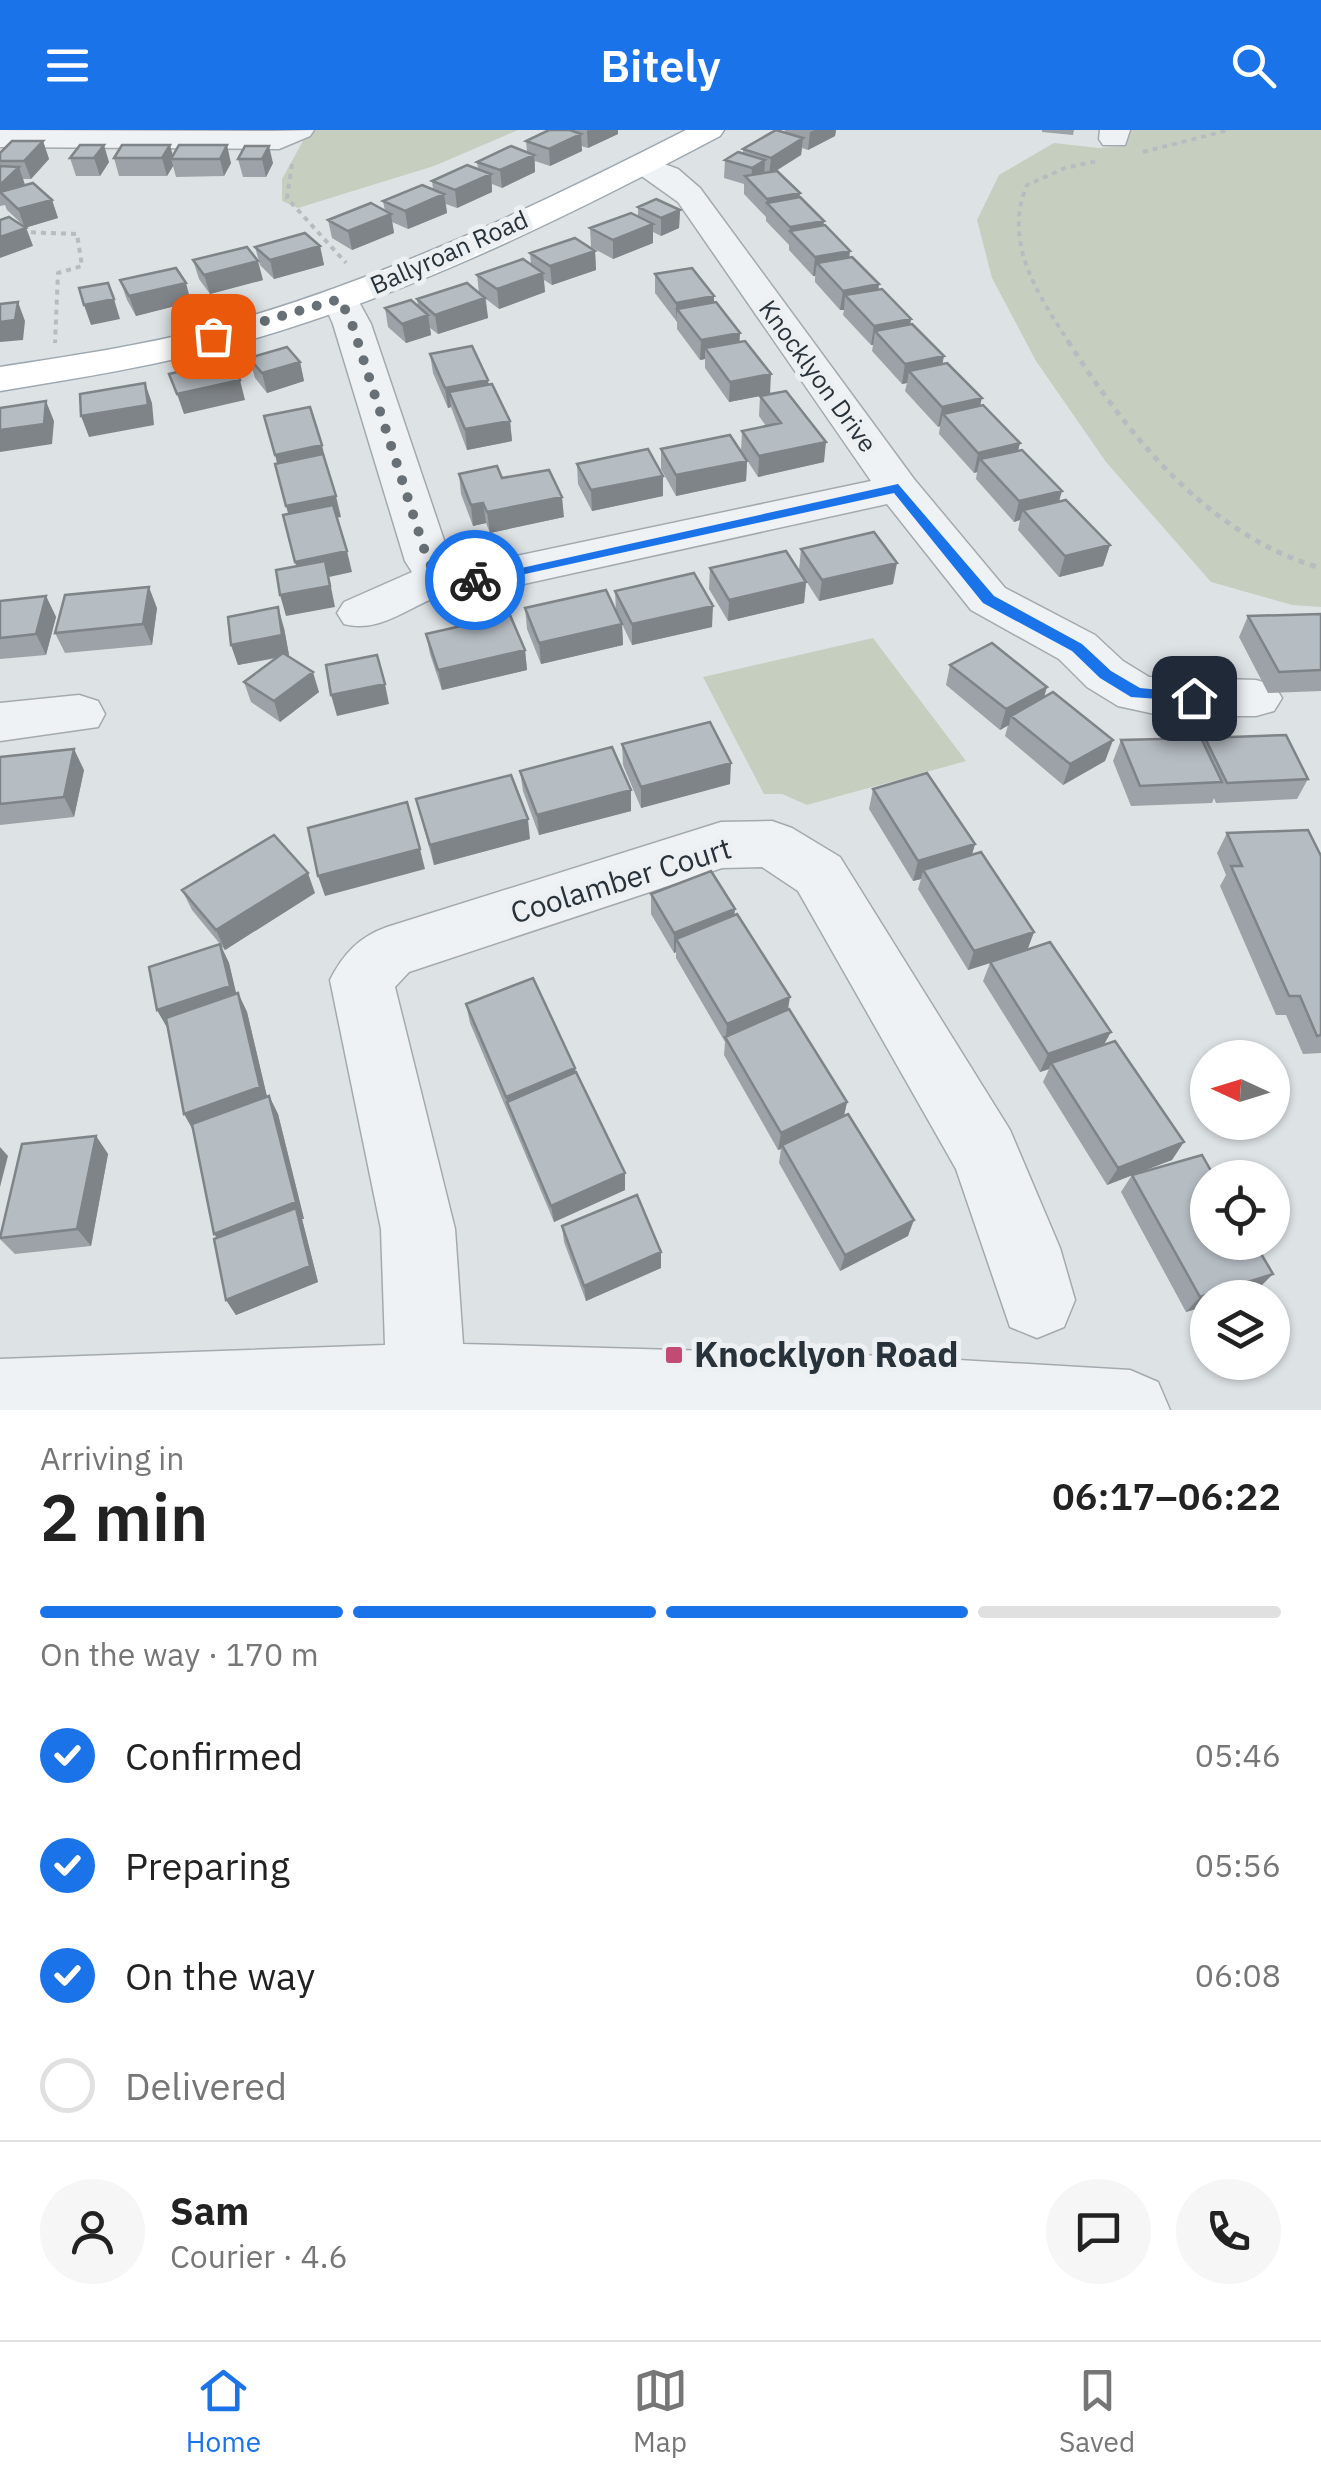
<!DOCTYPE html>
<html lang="en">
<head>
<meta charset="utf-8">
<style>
  :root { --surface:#fff; --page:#f6f6f6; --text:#222; --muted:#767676; --line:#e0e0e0; --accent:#1a73e8 }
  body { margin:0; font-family:"IBM Plex Sans",sans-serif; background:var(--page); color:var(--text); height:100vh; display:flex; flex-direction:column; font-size:38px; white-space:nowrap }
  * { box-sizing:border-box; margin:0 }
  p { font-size:32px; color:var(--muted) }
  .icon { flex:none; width:55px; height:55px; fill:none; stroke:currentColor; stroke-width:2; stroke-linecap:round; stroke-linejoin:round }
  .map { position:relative; height:1280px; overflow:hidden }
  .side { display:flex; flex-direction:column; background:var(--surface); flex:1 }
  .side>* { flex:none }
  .needle { width:65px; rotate:274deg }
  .controls { position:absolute; left:1190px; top:910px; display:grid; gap:20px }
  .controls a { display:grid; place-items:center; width:100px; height:100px; border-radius:50%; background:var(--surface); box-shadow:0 2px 8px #0004; font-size:50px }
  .pin { position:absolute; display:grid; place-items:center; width:85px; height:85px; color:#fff; margin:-42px; border-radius:20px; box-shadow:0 5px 15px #0006 }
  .courier { position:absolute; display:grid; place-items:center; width:100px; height:100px; margin:-50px; border:8px solid #1a73e8; border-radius:50%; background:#fff; color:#222; box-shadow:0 2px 12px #0007 }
  .head em { font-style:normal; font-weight:600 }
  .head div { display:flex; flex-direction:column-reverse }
  .head { display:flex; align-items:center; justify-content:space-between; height:170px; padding:0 40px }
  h1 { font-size:65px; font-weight:600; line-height:75px }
  .bar { display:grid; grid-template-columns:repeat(4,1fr); gap:15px 10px; align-content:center; height:120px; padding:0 40px }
  .bar i { height:12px; border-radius:8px; background:var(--line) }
  .bar .on { background:var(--accent) }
  .bar p { grid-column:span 4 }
  .line { display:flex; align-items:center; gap:25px; padding:0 40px; border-top:2px solid var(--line) }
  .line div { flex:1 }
  .round { display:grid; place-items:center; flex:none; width:105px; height:105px; border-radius:52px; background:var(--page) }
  ol { padding:0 40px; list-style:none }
  li { display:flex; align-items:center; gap:30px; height:110px }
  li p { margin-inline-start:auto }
  li .icon { padding:10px; border-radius:50%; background:var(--accent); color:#fff; stroke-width:4 }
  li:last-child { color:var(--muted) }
  li i { width:55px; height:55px; border:5px solid var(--line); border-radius:50% }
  header { display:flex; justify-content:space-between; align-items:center; height:130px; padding:0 40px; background:var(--accent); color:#fff; font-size:45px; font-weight:600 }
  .dock { display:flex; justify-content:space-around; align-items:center; height:140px; border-top:2px solid var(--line); background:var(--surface); font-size:28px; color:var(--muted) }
  .dock a { display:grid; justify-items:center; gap:5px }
  .dock .on { color:var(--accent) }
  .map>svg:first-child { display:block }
</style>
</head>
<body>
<header><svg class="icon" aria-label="menu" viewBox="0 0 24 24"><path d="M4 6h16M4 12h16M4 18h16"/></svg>Bitely<svg class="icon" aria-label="search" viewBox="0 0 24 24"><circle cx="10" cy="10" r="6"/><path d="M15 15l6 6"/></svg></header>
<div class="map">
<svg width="1321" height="1280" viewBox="0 0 1321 1280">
  <rect width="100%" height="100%" fill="#dde2e5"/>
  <path fill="#c6cfbf" d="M309,0H518L434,36L298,78L282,71V49Z
    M1129,0H1321V477L1292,475L1211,452L1106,332L1036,231L992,148L977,90L999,45L1054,13L1099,18L1126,16Z
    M873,508L966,631L807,675L782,664H764L703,547Z"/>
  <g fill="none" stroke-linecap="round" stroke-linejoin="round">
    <defs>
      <path id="minor" d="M0,0L274,1L314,0L310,6L279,19L0,17Z
        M1100,0H1130L1125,15H1103L1099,9Z
        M642,26L678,39L700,58L914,349L1005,458L1095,505L1123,531L1149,547L1256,550L1274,555L1282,568L1274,581L1256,586H1164L1118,576L1087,557L1059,529L971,480L887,374L474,465C464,465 451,462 442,465C409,476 380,504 344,494L337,483L344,472L412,442L405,431L333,194L322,169L327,161L340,158L353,161L371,194L450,428L459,435H474L871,351L678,72L626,35L631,28Z
        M79,565L98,571L105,584L98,597L0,611V573Z
        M772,691L792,698L840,727L1010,1000L1060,1118L1075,1170L1064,1197L1037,1208L1010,1197L956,1039L798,761L762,737L722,738L409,842L395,857L455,1099L463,1214L890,1226L1130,1240L1158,1252L1170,1280H0V1229L385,1215L381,1099L330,850C343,824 359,807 387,797L721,692Z"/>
      <path id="major" d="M686,0H724L720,6C565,88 407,166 239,213C160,235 80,248 0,261V237C70,226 141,216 209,198C376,153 533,78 686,0Z"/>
    </defs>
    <use href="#minor" stroke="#a3aaaf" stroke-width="3"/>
    <use href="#major" stroke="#9da8b0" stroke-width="3"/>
    <path stroke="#b7bcc0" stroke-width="4" stroke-dasharray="5 5" stroke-linecap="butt" d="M1143,22L1229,0
      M292,34L287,68L346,133
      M21,102L77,104L82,136L58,143L55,213
      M1070,214C1039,166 1002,113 1027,55L1065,38L1097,31"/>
    <path stroke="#b7bcc0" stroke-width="5" stroke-dasharray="6 6" stroke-linecap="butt" d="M1068,211C1129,307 1209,406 1321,438"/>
    <use href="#minor" fill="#eff2f4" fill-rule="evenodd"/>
    <use href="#major" fill="#fff" fill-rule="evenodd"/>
  </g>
  <path fill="#9ca2a7" d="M549,0H618V4L588,18L581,16L582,21L550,36L535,31V42L502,58L492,54V62L457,78L446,74L447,83L408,99L392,92L394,103L352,120L332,108L328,90L385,81L383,71L433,59L432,51L478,39L477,32L527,22L526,11Z
    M785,0H836L835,6L808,20L802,18L801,25L776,41L800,63L799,67L849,127L879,154L878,160L911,189L910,194L942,234L1018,320L1059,371L1110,415L1103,436L1059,447L1018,400L1020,390L1014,392L976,349L977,342L974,343L939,304L940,296L938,297L905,261L907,253L902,254L872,221L873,215H871L843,185L844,180H840L815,152V146H813L789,120V115L766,91V87L744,64V54L724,48L725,30L743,23V19L784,3Z
    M1042,0H1074L1073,5L1042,2Z
    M43,11L49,29L31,49H23L25,55L52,70L58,88L26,97L33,116L24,96L7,80L5,75L0,76V23Z
    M80,15L109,32L100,46H76L70,28Z
    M179,15L231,33L224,46L176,47L173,36L167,46H119L114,28L173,26Z
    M245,16L273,33L266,47H243L238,29Z
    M638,77L680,80L679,98L661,106L653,102V113L613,129L591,117L590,98L638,86Z
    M320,116L324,135L274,149L260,135L255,117Z
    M595,121L596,140L552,155L544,150L545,162L499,179L486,169L488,188L438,204L430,198L431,205L406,213L388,197L385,178L418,176L417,169L479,163L477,145L531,135L530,123Z
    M193,130L263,150L210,164L199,149Z
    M655,144L714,172L739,212L770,264L729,272L705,238V229L700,230L677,199V192L655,163Z
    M120,150L191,172L136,186L127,170Z
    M430,224L489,255L510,291L512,311L467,320L451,277L448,278L433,243Z
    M249,228L300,232L304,251L267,263L255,248Z
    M760,266L824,332L758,347L741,321L742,301L766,296L759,286Z
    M661,319L747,331L746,351L676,366L661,339Z
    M577,334L663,366L592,381L578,354Z
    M459,344L502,348L564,387L490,403L486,393L473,396L461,364Z
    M801,419L893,454L819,471L799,440Z
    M710,438L806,452L804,473L728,491L709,459Z
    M615,461L712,497L632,515L622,494L623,515L541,534L527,499L525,478L616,481Z
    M46,466L56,487L46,525L0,529V471Z
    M157,478L152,515L65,523L55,503Z
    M1321,484V561L1268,563L1239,507L1248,486Z
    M284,498L289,525L287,526L319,562L280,592L251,572L244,552L277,528L238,535L231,515Z
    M426,504L525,520L527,540L442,560L430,524Z
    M950,535L1044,568L1113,610L1105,631L1063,655L1005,606L1008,595L1000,600L946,555Z
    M1205,608L1308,649L1297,669L1216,673L1214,668L1212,673L1131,676L1113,631L1121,610L1203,612Z
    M622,614L730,654L641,678L623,635Z
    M0,627L84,640L74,687L0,695Z
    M520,641L631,681L539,705L523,661Z
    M873,659L975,714L972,725L1034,802L1027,820L1104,915L1172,1030L1136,1043L1258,1159L1232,1168H1208V1175L1186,1182L1121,1062L1132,1045L1107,1055L1043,952L1049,939L1040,942L983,851L990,833L968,840L918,759L921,749L913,751L869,679Z
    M416,669L530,709L434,735Z
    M1227,703L1321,726V923L1303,924L1286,885H1276L1220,756L1226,745L1217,723Z
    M182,760L315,763L225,820L221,816L229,833L236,864L238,863L247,882L267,967L269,966L278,984L304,1089H302L318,1152L236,1185L226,1170L217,1108L214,1104L194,1001L168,899L157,880L220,814L192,780Z
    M651,764L734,785L788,880L847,972L844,986L908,1106L840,1141L779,1033L781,1019L778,1020L724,925L725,912L676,828V822L674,823L651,784Z
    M466,874L575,938L576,942L625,1043V1060L554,1092L470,893Z
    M96,1006L108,1024L91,1116L15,1124L0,1109V1103Z
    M562,1096L661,1138L586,1171L564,1112Z"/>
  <path fill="#7f8488" d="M588,0H618V4L588,18L587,1Z
    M815,0H836L835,6L808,20L810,2Z
    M581,4L582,21L550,36L549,19Z
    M803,8L801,25L769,45L771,28Z
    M43,11L49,29L31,49L24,31Z
    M104,15L109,32L100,46L94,28Z
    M170,15L174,29H171L173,36L167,46L162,28Z
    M227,15L231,33L224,46L220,29Z
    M269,16L273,33L266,47L262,29Z
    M534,25L535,42L502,58L500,40Z
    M765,30L764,47L751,52L752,38Z
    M19,37L25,55L0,62V55Z
    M491,44L492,62L457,78L455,60Z
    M800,63L798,82L767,73L765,87L767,69Z
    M444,64L447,83L408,99L405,81Z
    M52,70L58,88L25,98L18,79Z
    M680,80L679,98L661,106V88Z
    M391,84L394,103L352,120L348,101Z
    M824,91L822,110L790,101L789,116L790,97Z
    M653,94V113L613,129V110Z
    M26,98L33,116L0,128V107Z
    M320,116L324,135L274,149L270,130Z
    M595,121L596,140L552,155L550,136Z
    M850,121L848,140L817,133L815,146H813L815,127Z
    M258,131L263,150L210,164L204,145Z
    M543,143L545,162L499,179L497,159Z
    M186,153L191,172L136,186L129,166Z
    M879,154L876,173L845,165L844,180H840L843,161Z
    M714,166V185L677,179L676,192V173Z
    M485,168L488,188L438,204L435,185Z
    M114,169L120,189L91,195L84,175Z
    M18,172L25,191L23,210L0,212V192Z
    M428,185L431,205L406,213L402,194Z
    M911,189L908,208L875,201L873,215H871L874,196Z
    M740,203L739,222L705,218V229L700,230L701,210Z
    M944,226L940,246L909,241L907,253L902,254L905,234Z
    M300,232L304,251L267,263L262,243Z
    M771,244L770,264L729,272L730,252Z
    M240,250L245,270L184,284L177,264Z
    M488,250L491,270L449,262L451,277L448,278L445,258Z
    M145,253L152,273L154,295L89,307L81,286Z
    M982,268L977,288L943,284L940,296L938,297L942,277Z
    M46,271L54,291L52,314L0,322V300Z
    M510,291L512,311L467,320L465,299Z
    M826,312L824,332L758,347L759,326Z
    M1020,313L1015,334L980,329L977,342L974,343L978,323Z
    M322,315L327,336L280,345L275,325Z
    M747,331L746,351L676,366V345Z
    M663,346V366L592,381L591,360Z
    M1062,361L1056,382L1023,380L1020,390L1014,392L1019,371Z
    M336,366L341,387L292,397L286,376Z
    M562,367L564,387L490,403L487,382Z
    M483,373L486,393L473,396L471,375Z
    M1110,415L1103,436L1059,447L1065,426Z
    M347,421L352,442L329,447L335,477L286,486L280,465L301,453L295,432Z
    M897,433L893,454L819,471L822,450Z
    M806,452L804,473L728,491L729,470Z
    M149,457L157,478L152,515L143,494Z
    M46,466L56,487L46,525L36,504Z
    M713,476L712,497L632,515V494Z
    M278,477L284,498L289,525L238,535L231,515Z
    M622,494L623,515L541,534L539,513Z
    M525,520L527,540L442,560L438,540Z
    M313,542L319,562L280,592L274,571Z
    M385,554L389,574L337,586L331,565Z
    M1047,557L1041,578L1011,586L1009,595L1000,600L1006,579Z
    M1113,610L1105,631L1063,655L1070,634Z
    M74,619L84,640L74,687L64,667Z
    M731,633L730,654L641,678V657Z
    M631,660V681L539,705L537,685Z
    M528,689L530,709L434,735L430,715Z
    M975,714L969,734L923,740L921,749L913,751L918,731Z
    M420,719L425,739L325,766L318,746Z
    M308,743L315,763L225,820L216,800Z
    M735,779L733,799L676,809V822L674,823V803Z
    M1034,802L1027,821L968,840L974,821Z
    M220,814L229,833L239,875L168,899L157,880Z
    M238,863L247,882L269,975L194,1002L184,984Z
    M790,867L787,886L726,907L727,894Z
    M1111,902L1101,920L1051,933L1049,939L1040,942L1048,924Z
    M575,938L577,956L507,972L509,985L506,967Z
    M269,966L278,984L304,1089H302L318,1152L236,1185L226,1170L225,1120L214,1104Z
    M847,972L843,990L782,1015L781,1019L778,1020L781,1003Z
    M96,1006L108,1024L91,1116L77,1099Z
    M1184,1012L1172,1030L1107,1055L1118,1038Z
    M0,1017L8,1026L0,1057Z
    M625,1043V1060L554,1092L551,1076Z
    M914,1090L908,1106L840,1141L845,1125Z
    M661,1122V1138L586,1171L584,1156Z
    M1273,1144L1258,1159L1232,1168H1208V1175L1186,1182L1200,1167Z"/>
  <path fill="#b5bcc2" stroke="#7f8488" stroke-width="2.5" d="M549,0H570L581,4L549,19L526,11Z
    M776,0L803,8L771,28L743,19Z
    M12,11H43L24,31H0V23Z
    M80,15H104L94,28H70Z
    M122,15H170L162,28H114Z
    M179,15H227L220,29H171Z
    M245,16H269L262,29H238Z
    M511,16L534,25L500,40L477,32Z
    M738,22L765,30L752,38L725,30Z
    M467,35L491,44L455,60L432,51Z
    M0,36L19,37L0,55Z
    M777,41L800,63L767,69L745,46Z
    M33,53L52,70L18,79L0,62Z
    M422,55L444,64L405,81L383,71Z
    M800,67L824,91L790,97L767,73Z
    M656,69L680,80L661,88L638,77Z
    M371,73L391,84L348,101L328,90Z
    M631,83L653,94L613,110L590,98Z
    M9,87L26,98L0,107V90Z
    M825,95L850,121L815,127L790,101Z
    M305,103L320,116L270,130L255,117Z
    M575,108L595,121L550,136L530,123Z
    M247,117L258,131L204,145L193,130Z
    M852,127L879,154L843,161L817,133Z
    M523,129L543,143L497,159L477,145Z
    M176,138L186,153L129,166L120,150Z
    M692,138L714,166L676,173L655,144Z
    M108,153L114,169L84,175L79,158Z
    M467,153L485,168L435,185L417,169Z
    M882,159L911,189L874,196L845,165Z
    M411,170L428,185L402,194L385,178Z
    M18,172L15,190L0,192V174Z
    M716,172L740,203L701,210L677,179Z
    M912,194L944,226L905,234L875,201Z
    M745,211L771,244L730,252L705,218Z
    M472,216L488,250L445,258L430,224Z
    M287,217L300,232L262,243L249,228Z
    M231,230L240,250L177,264L169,244Z
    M947,233L982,268L942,277L909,241Z
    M145,253L148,275L81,286L80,264Z
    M492,254L510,291L465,299L449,262Z
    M786,261L826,312L759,326L742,301L781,293L760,266Z
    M46,271L44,294L0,300V278Z
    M983,275L1020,313L978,323L943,284Z
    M310,277L322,315L275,325L264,286Z
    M730,305L747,331L676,345L661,319Z
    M648,319L663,346L591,360L577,334Z
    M1022,320L1062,361L1019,371L980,329Z
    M323,324L336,366L286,376L275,334Z
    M497,336L502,348L549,340L562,367L487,382L483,373L471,375L459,344Z
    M1066,370L1110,415L1065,426L1023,380Z
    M333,375L347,421L295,432L283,385Z
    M874,402L897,433L822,450L801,419Z
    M786,421L806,452L729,470L710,438Z
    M325,431L330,456L280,465L276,440Z
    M694,443L713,476L632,494L615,461Z
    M149,457L143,494L55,503L65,465Z
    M606,460L622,494L539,513L525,478Z
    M46,466L36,504L0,508V471Z
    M278,477L282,505L231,515L228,487Z
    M1321,484V540L1279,542L1248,486Z
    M510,485L525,520L438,540L426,504Z
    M992,513L1047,557L1006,579L950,535Z
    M283,523L313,542L274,571L244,552Z
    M377,525L385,554L331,565L326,535Z
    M1053,562L1113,610L1070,634L1011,586Z
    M710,592L731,633L641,657L622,614Z
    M1286,605L1308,649L1227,653L1205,608Z
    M1201,608L1222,652L1140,656L1121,610Z
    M612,617L631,660L537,685L520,641Z
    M74,619L64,667L0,674V627Z
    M927,643L975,714L918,731L873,659Z
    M511,645L528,689L430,715L416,669Z
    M407,672L420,719L318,746L308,698Z
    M1308,700L1321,726V905L1317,906L1300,866H1289L1231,736H1242L1227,703Z
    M274,705L308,743L216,800L182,760Z
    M981,722L1034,802L974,821L923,740Z
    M711,741L735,779L674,803L651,764Z
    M737,784L790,867L727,894L676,809Z
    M1050,812L1111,902L1048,924L990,832Z
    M220,814L230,856L157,880L149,837Z
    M533,848L575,938L506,967L466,874Z
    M238,863L260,957L184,984L166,888Z
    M789,879L847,972L781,1003L725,907Z
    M1115,911L1184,1012L1118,1038L1051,933Z
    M576,942L625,1043L551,1076L507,972Z
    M269,966L296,1072L214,1104L192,994Z
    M848,984L914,1090L845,1125L782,1015Z
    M96,1006L77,1099L0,1108L22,1014Z
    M1202,1025L1215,1048H1208V1112H1254L1273,1144L1200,1167L1132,1045Z
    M637,1065L661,1122L584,1156L562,1096Z
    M296,1078L310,1136L226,1170L214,1109Z"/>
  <path fill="#1a73e8" d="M898,354L994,466L1082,514L1111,541L1140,558L1194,563L1200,564V572L1131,567L1100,548L1072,521L983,473L894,363L475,455L468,450Z"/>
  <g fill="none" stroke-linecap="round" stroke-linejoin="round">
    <path stroke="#677076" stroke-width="10" stroke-dasharray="0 18" d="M213,206L340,169L352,194L428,431C438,449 457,451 475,450"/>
  </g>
  <rect fill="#c14b73" stroke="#ecf0f3" stroke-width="4" x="664" y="1215" width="20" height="20" rx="5"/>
  <g text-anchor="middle" stroke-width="10" stroke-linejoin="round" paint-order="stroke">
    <g font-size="25" fill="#28323b" stroke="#ecf0f3">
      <text transform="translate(449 122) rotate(-24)" y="9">Ballyroan Road</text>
      <text transform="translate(818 246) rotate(54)" y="9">Knocklyon Drive</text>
    </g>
    <g font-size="30" fill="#28323b" stroke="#ecf0f3">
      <text transform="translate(621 751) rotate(-17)" y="10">Coolamber Court</text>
    </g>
    <g font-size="35" font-weight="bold" fill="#28323b" stroke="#ecf0f3" text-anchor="start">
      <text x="694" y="1237">Knocklyon Road</text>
    </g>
  </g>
</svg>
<div class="controls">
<a><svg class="needle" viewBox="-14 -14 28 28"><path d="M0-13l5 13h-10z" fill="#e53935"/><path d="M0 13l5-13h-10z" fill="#767676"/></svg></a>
<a><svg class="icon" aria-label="locate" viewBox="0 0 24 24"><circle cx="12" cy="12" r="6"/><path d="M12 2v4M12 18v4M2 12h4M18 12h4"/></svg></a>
<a><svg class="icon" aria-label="layers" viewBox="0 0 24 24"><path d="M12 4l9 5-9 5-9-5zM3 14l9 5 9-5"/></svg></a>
</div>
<div class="pin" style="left:213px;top:206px;background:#ea580c"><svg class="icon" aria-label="bag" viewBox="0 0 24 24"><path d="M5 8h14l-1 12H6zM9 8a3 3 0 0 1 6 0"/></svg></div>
<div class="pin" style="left:1194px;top:568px;background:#1f2937"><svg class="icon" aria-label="home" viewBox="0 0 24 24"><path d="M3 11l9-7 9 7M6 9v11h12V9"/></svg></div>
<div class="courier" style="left:475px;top:450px"><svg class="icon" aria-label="bike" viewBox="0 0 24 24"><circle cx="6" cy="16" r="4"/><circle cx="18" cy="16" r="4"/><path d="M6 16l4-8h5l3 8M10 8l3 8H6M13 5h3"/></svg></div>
</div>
<section class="side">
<div class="head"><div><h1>2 min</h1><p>Arriving in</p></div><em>06:17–06:22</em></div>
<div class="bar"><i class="on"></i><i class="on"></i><i class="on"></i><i></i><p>On the way · 170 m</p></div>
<ol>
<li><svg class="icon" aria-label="check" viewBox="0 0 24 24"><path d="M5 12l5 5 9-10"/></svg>Confirmed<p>05:46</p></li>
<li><svg class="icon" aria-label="check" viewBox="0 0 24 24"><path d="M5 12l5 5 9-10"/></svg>Preparing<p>05:56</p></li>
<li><svg class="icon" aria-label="check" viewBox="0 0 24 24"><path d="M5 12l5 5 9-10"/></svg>On the way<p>06:08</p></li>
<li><i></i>Delivered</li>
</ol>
<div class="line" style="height:180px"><a class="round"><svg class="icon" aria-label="person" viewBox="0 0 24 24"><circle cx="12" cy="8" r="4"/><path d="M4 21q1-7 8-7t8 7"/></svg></a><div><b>Sam</b><p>Courier · 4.6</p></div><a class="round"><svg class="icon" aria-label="chat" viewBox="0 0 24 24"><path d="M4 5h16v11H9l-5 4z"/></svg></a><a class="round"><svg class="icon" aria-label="phone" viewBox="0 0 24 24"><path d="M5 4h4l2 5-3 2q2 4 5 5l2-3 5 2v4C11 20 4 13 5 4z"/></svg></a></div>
</section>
<nav class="dock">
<a class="on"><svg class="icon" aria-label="home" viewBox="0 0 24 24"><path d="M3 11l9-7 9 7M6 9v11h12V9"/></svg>Home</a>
<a><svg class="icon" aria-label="map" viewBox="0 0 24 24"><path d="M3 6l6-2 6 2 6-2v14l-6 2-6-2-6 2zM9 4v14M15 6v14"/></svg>Map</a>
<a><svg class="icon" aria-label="saved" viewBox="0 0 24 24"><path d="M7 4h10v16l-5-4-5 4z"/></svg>Saved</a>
</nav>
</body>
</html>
